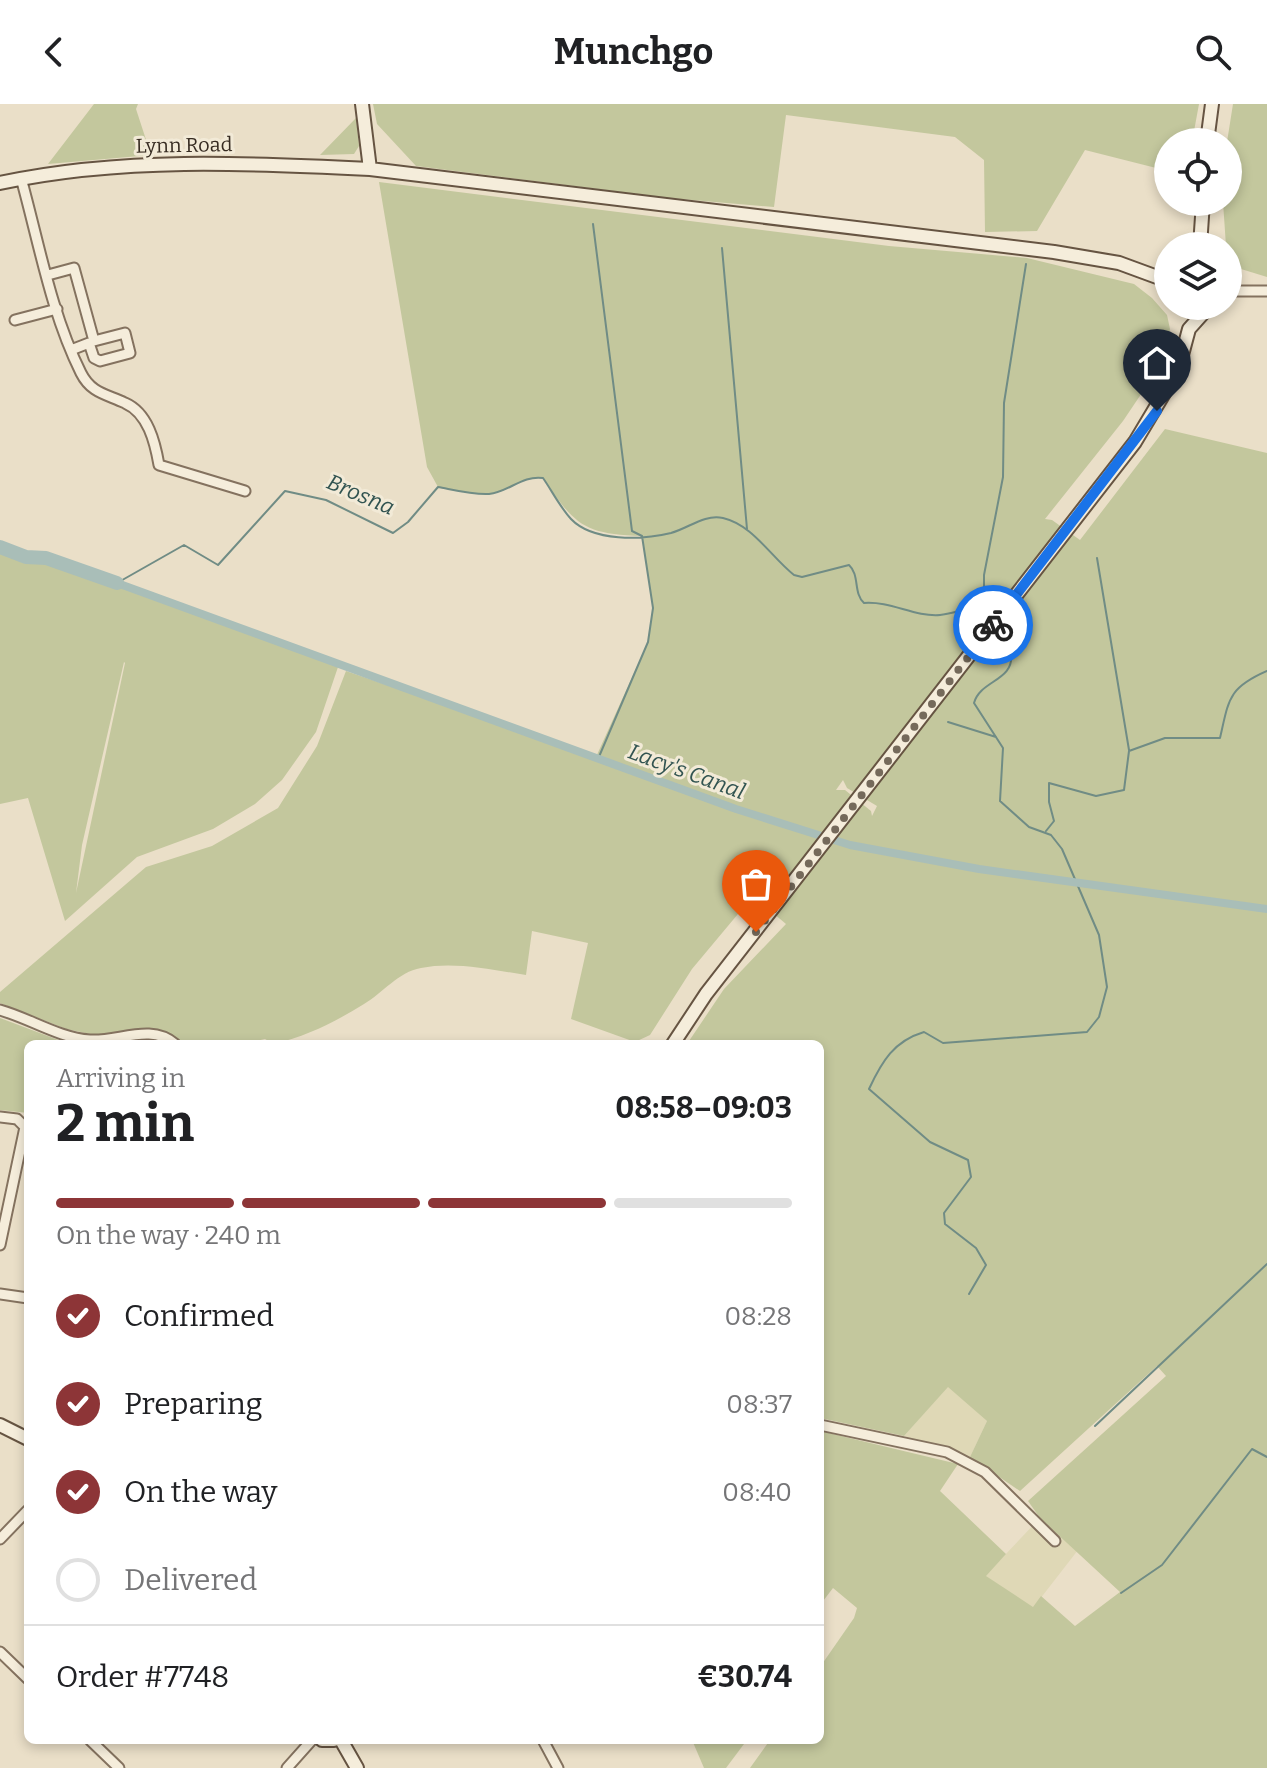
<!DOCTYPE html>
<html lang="en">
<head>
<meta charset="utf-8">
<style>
  :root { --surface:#fff; --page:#f2f2f2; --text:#202124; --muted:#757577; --line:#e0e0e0; --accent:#8d3537 }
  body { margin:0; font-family:Bitter,serif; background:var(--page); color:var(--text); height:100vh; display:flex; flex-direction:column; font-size:30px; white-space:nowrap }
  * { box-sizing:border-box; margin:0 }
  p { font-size:26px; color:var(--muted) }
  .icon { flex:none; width:44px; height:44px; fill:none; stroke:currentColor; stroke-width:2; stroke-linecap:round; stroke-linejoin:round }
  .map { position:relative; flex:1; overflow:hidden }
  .side { position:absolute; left:24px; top:936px; width:800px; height:704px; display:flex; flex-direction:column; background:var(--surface); border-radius:12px; box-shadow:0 4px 12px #0003 }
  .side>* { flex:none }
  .tools { position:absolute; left:1154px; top:24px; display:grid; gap:16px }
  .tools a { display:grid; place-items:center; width:88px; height:88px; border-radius:50%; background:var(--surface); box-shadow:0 4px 12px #0003; font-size:40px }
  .pin { position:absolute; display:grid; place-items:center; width:68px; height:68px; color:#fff; margin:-82px -34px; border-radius:50% 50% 50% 0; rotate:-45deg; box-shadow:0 0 8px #0007 }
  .pin .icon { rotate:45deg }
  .courier { position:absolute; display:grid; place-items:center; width:80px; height:80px; margin:-40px; border:6px solid #1a73e8; border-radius:50%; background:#fff; color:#222; box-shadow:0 2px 10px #0007 }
  .head em { font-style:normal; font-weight:700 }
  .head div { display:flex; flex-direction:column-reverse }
  .head { display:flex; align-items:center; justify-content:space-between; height:136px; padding:0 32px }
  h1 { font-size:52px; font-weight:700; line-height:60px }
  .bar { display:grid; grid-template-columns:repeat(4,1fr); gap:12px 8px; align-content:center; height:96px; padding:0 32px }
  .bar i { height:10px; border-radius:6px; background:var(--line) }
  .bar .active { background:var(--accent) }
  .bar p { grid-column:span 4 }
  .line { display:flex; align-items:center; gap:20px; padding:0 32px; border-top:2px solid var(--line) }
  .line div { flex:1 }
  ol { padding:0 32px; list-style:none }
  li { display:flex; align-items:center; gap:24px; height:88px }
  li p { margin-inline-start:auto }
  li .icon { padding:8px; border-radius:50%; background:var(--accent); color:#fff; stroke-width:4 }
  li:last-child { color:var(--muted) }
  li i { width:44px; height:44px; border:4px solid var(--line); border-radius:50% }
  header { display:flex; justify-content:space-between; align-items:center; height:104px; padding:0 32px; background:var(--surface); font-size:36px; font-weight:700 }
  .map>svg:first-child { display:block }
</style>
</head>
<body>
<header><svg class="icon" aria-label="back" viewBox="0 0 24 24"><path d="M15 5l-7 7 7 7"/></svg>Munchgo<svg class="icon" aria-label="search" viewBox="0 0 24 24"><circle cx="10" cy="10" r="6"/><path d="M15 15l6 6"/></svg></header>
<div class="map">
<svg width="1267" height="1664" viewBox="0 0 1267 1664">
  <rect width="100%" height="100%" fill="#eadfc8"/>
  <path fill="#dfd8b6" d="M948,1282L987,1317L970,1353L904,1332Z
    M1040,1414L1078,1446L1033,1504L985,1472Z"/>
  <path fill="#c3c79d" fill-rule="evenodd" d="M94,0H138L136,5L151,51L48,60Z
    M373,0H1199L1192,38H1168V67L1085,46L1037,127L985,128L984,56L955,33L786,11L774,103L669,94L416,62L377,20Z
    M1233,0H1267V173L1241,165L1226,142L1223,98H1228L1227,38Z
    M356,14L359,42L354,50L320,51Z
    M379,78L889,142L1027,154L1134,180L1152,194L1167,211L1170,225L1162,259L1123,317L1045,415L1052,416L1080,436L1165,325L1267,349V1664H750L770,1636H820V1563L854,1514L857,1504L833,1484L820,1501V1327L958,1360L940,1387L1006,1450L986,1472L1033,1503L1041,1492L1075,1522L1120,1488L1040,1414L1028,1397L1166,1272L1157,1262L1020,1387L970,1353L987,1317L948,1283L904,1332L820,1314L823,1070L820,940H687L724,885L786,820L753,792L692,865L650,931L635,938L571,915L588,839L532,827L526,871C493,866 454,857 421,864C398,868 383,889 364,900C335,918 307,932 274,940L265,935L242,940H185L156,926H128L100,932L66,925L0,899V888L146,763L212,742L278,704L317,642L346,567L596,653L648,538L653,504L642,432C583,430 575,421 543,374C522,371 509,388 489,390C473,391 454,386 438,383L427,363ZM843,676L847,684L877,702L872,712L871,707L845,686H836Z
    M0,443C29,454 59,459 89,469C172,499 255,532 338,563L316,628L282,676L255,700L213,725L137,753L65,817L28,694L0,700ZM124,558L125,559L76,789L82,741Z
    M0,914L69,940H28V1009L0,1006Z
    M692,1636H747L726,1664H704Z"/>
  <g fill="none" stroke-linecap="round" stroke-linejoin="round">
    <path stroke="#708c85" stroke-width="2" d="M593,120L632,427L642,432L653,504L648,538L598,655
      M722,144L747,425
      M1097,454L1129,646
      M117,479L184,441L218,461L285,387L326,396L393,429L408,418L438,383C454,386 473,391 489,390C509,388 522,371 543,374C552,387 560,403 571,415C593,438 642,436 671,429C689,424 704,410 723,414C753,421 771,453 794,471L802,473L849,461C860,471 853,489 864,499C891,497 914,513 940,511C957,510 981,496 996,508
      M984,503V471L1003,373L1004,299L1026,160
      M948,618L996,633
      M1046,727L1054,717L1049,698V679L1096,692L1124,686L1129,647L1165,634H1220C1229,595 1228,584 1267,567
      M969,1190L986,1161L976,1144L945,1120L944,1109L971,1073L968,1056L930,1038L869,985C882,957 894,937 924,928L943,939L1087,928L1099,913L1107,883L1099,831L1062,745L1051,731L1029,723L1000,697L1003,644L974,599C980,576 1015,577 1011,549C1010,538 1004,527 1001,517
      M1095,1322L1267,1160
      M1121,1489L1162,1461L1252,1345L1267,1353"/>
    <path stroke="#a9beb8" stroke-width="8" d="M117,479L736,705L850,741L979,765L1267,805"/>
    <path stroke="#a9beb8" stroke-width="14" d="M0,443L26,453L46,454L117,479"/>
    <defs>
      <path id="street" d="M21,74C39,139 51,209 81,269C91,289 106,290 125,299C148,309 155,338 159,361L245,387
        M48,171L74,164L94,237L125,229L130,249L100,257L94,254L89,239L71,246
        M1228,187H1267
        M15,216L57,205
        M0,906C29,914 59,934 90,936C118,938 151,919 175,940
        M0,1013L17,1015L25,1023L0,1141
        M0,1190L28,1194
        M820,1321L947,1348L985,1368L1055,1437
        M0,1435L28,1406
        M0,1548L28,1575
        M90,1636L119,1664
        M543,1636L558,1664
        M287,1664L312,1636"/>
      <path id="secondary" d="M362,0L370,65
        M1207,38L1212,0
        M0,79C121,53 247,59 370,65L1054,148L1119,159L1168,177
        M1200,142L1203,98
        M1186,202L1200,207L1210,204
        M673,940L706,890L1135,338L1178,266L1189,225L1206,206
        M0,1321L28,1335
        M322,1636H334
        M341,1636L357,1664"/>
    </defs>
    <use href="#street" stroke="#84725f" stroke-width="13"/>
    <use href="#secondary" stroke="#665442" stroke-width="16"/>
    <use href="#street" stroke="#f5eddb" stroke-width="9"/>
    <use href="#secondary" stroke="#f5eddb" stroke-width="12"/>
  </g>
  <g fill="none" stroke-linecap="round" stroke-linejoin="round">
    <path stroke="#756a5b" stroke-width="8" stroke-dasharray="0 14.4" d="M756,828L993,521"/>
    <path stroke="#1a73e8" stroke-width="10" d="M993,521L1157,307"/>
  </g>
  <g text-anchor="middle" stroke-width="6" stroke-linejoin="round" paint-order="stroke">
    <g font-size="20" fill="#362b21" stroke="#f2ead7">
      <text transform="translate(184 41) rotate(-1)" y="7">Lynn Road</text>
    </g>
    <g font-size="22" font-style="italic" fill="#325451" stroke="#f2ead7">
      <text transform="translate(361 390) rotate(23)" y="8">Brosna</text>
      <text transform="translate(687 667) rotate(20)" y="8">Lacy's Canal</text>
    </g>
  </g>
</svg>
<div class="tools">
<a><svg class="icon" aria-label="locate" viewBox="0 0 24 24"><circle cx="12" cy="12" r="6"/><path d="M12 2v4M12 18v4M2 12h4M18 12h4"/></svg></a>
<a><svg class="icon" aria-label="layers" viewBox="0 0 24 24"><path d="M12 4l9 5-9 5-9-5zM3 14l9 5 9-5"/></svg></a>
</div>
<div class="pin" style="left:756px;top:828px;background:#ea580c"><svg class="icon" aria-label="bag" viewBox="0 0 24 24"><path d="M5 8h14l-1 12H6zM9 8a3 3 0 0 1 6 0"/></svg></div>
<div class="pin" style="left:1157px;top:307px;background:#1f2937"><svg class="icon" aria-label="home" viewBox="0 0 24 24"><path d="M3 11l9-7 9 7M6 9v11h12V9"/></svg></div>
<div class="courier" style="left:993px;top:521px"><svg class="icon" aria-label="bike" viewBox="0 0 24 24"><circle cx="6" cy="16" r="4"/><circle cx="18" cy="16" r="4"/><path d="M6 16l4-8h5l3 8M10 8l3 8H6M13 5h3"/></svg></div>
<section class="side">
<div class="head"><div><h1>2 min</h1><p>Arriving in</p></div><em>08:58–09:03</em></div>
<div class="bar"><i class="active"></i><i class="active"></i><i class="active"></i><i></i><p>On the way · 240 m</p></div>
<ol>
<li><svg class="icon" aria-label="check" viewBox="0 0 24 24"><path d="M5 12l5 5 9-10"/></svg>Confirmed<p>08:28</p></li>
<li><svg class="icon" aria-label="check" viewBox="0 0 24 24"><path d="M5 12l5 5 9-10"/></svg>Preparing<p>08:37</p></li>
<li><svg class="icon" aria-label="check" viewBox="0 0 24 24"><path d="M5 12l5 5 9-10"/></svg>On the way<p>08:40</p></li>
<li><i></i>Delivered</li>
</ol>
<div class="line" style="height:104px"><div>Order #7748</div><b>€30.74</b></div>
</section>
</div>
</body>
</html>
